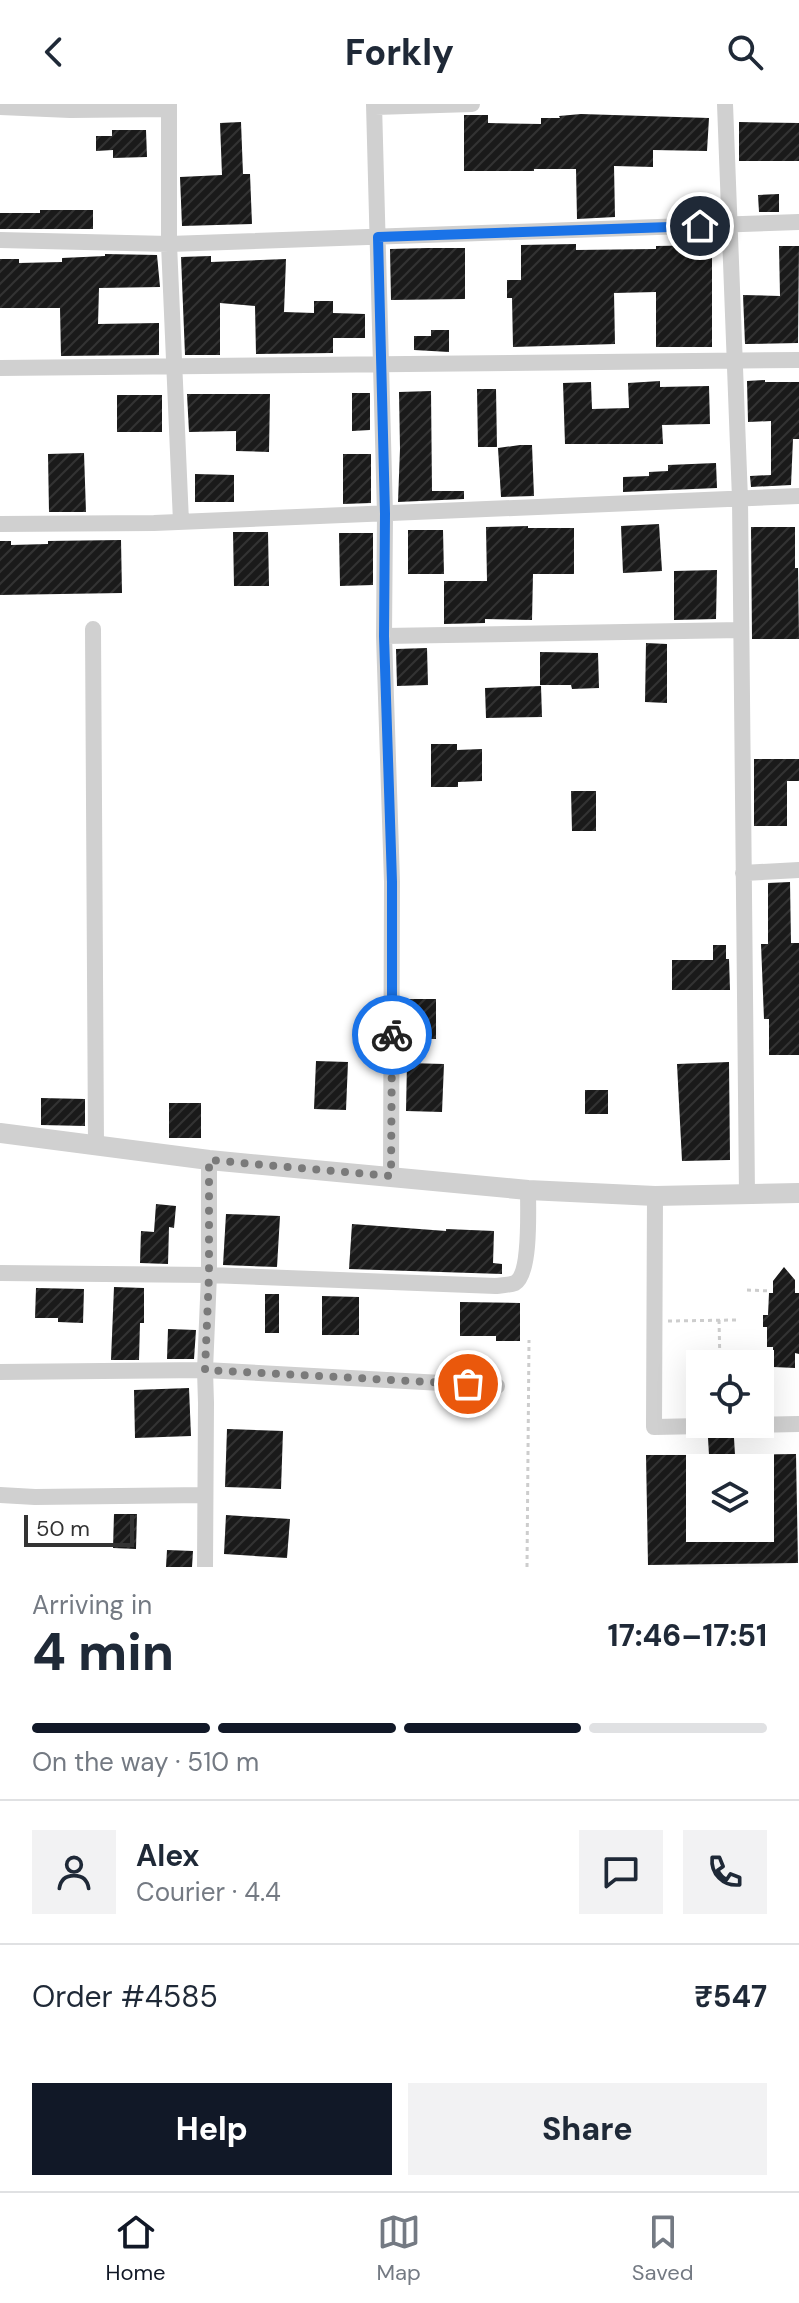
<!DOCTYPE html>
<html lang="en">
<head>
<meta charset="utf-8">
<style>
  :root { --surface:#fff; --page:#f2f2f3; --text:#1f2937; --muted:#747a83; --line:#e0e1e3; --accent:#111827 }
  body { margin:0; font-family:"DM Sans",sans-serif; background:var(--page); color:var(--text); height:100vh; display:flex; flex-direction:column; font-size:30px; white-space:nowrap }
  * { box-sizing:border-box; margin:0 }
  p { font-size:26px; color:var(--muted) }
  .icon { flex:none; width:44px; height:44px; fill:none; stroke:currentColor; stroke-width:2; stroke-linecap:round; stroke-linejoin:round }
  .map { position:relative; height:1463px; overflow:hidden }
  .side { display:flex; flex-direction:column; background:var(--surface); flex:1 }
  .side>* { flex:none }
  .fabs { position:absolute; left:686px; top:1246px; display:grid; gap:16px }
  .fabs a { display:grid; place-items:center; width:88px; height:88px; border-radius:0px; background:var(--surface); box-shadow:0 8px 32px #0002; font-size:40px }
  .scale { position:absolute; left:24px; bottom:20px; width:110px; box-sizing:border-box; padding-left:8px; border:4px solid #333; border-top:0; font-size:22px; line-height:28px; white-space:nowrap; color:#333; -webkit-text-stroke:6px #fff; paint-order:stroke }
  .pin { position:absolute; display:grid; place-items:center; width:68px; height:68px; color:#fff; margin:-34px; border:4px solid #fff; border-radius:50%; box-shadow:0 2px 8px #0007 }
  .courier { position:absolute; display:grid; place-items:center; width:80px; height:80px; margin:-40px; border:6px solid #1a73e8; border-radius:50%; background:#fff; color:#222; box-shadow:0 2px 10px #0007 }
  .summary em { font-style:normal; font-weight:800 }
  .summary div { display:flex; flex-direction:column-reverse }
  .summary { display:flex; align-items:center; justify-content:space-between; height:136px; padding:0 32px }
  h1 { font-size:52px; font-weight:800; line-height:60px }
  .bar { display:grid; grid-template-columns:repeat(4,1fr); gap:12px 8px; align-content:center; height:96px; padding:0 32px }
  .bar i { height:10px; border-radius:6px; background:var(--line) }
  .bar .selected { background:var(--accent) }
  .bar p { grid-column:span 4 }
  .line { display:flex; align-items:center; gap:20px; padding:0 32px; border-top:2px solid var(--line) }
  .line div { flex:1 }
  .round { display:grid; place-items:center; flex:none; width:84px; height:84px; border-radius:0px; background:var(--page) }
  .cta { display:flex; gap:16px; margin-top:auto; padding:16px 32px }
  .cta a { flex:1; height:92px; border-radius:0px; background:var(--accent); color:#fff; font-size:32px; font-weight:800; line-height:92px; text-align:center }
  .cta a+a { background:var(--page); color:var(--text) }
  header { display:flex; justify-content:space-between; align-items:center; height:104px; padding:0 32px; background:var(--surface); font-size:36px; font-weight:800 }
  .dock { display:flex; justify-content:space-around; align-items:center; height:112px; border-top:2px solid var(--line); background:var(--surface); font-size:22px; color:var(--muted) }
  .dock a { display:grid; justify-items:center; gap:4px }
  .dock .selected { color:var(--accent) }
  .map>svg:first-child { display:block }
</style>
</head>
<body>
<header><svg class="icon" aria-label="back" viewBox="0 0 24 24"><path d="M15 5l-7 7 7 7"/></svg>Forkly<svg class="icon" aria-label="search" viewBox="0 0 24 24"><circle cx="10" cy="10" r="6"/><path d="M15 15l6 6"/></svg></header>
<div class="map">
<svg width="799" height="1463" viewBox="0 0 799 1463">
  <defs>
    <pattern id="building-hatch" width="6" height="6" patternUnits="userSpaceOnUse" patternTransform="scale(2)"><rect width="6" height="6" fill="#1a1a1a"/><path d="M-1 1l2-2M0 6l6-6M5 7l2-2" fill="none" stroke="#333"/></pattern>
  </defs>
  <rect width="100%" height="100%" fill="#fff"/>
  <path fill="url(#building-hatch)" fill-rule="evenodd" d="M581,10L709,14L707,47L653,46V63L614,62L615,113L577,115L576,65H534V67H464V11H488V19L541,20V14H560L559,12Z
    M241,18L243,70H250L252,120L182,122L180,73L222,71L220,19Z
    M739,18L799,19V57H739Z
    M112,26H146L147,53L113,54V46L96,47V32H112Z
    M779,90V108H759L758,91Z
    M40,106H93V125H0V109H40Z
    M576,140V146L656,145V142L712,141V243H656V188L614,189L615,240L513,243L512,194H507V176H521V141Z
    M779,142H799L798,239L745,240L743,191L780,192Z
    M428,144H465V195L391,196L390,145Z
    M105,150L157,151L160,183L99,184L98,220L159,219V251L61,252L60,204H0V155H19V159L62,158V154L105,152Z
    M211,152V158L286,155L284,208L314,209V197H333V209L365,210V234H333V249L256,250L255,202L220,199V251H185L181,153Z
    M431,226H449V248L414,246V232H431Z
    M765,276V278H799V335H793L791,381L751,383L750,372L771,371V317L748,318L747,277Z
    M660,277V283L709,282L710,320L662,321L663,340H565L563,279L591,278L592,305L629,304L628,279Z
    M477,285H496L497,343H478Z
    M431,287L432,387H464V395L398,398L400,345L399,288Z
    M352,289H370V326L352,327Z
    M187,290H270L269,348L236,347V327L189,328Z
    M117,291H162V328H117Z
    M520,341H532L534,392L501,393L498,344Z
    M84,349L86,408H49L48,350Z
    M343,350H371V399L343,400Z
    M716,359L717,384L623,388V373L649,372V368L668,367V361Z
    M195,370L234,371V398H195Z
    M659,420L662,467L623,469L621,422Z
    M528,422V424H574V470H533L532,516L485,515V519L444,520V477H487L486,423Z
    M751,423H795V464H798L799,535H752Z
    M408,426H443L444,470H408Z
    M233,428H268L269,482H234Z
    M339,429H373V481L340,482Z
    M121,436L122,489L0,491V437H11V441L48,440V437Z
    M717,466L716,515L674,516V467Z
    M646,539L667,540V599L645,598Z
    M427,544L428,581L397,582L396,545Z
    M540,548L598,549L599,584L572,585L571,581H540Z
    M541,582L542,613L486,614L485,584Z
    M431,640H457V646L482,645V677L458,678V683H431Z
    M754,655H799V677H787V722H754Z
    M571,687H596V727H572Z
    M790,778L791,839H799V951H769V915H764L761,840H768V779Z
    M713,841H726V855H729L730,886H672V856H713Z
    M407,895H436V935H408Z
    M316,957L348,958L346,1006L314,1005Z
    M729,958L730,1056L682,1057L677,960Z
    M407,959L444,960L442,1008L406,1007Z
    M585,986H608V1010H585Z
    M41,994L85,995V1022L41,1021Z
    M169,999H201V1034H169Z
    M156,1100L176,1102L174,1124L169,1123L168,1160L140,1159L141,1127L154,1128Z
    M226,1110L280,1112L277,1163L223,1161Z
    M352,1120L446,1127V1125L494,1127L493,1159L502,1160V1170L349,1165Z
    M784,1163L795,1176V1189H799V1250L795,1249V1264L773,1263V1243H767V1223H763V1211H768L769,1189H773V1177Z
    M114,1183L144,1184V1219H140L139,1256H111Z
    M36,1184L84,1185L83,1219L58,1218V1214H35Z
    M265,1190H279V1229H265Z
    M322,1192L359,1193V1231H322Z
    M460,1198L520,1199V1237H496V1232H460Z
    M168,1225L196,1226L194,1255H167Z
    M189,1284L191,1332L135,1334L134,1286Z
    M227,1325L283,1327L281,1385L225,1383Z
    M708,1334H734L735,1351L796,1350L798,1459L648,1461L646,1351H709ZM700,1364H760V1424H700Z
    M114,1410H137L136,1445L113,1444Z
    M226,1411L290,1415L287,1454L224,1450Z
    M167,1446L193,1447L192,1463H166Z"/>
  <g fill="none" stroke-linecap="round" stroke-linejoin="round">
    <path stroke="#cdcdcd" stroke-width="3" stroke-dasharray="4 4" stroke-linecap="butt" d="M747,1186L771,1187
      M719,1216L720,1260
      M668,1217L736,1216
      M527,1463L529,1236"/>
    <path stroke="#d0d0d0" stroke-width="16" d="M169,0V140L181,418
      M374,0L385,410L384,532L741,526
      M725,0L740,395L747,1090
      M0,3L70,6L169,5
      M375,3L472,0
      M0,136L169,140L799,118
      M0,264L799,256
      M0,420L154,419L799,392
      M93,525L96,1041
      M384,532L392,778L391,1072
      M743,769L799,766
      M655,1092L654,1323L799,1320
      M0,1169L209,1171L496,1182C502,1181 510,1181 515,1179C531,1170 528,1104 528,1086
      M0,1268L205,1266L497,1282
      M0,1391L35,1393L205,1391
      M205,1463L206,1299L205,1266L209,1171V1056"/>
    <path stroke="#d0d0d0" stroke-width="20" d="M0,1029L209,1056L528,1086L655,1092L799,1089"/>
  </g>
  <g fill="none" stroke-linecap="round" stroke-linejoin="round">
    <path stroke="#7a7a7a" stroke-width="8" stroke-dasharray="0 14.4" d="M392,931L391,1072L209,1056V1171L205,1266L468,1280"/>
    <path stroke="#1a73e8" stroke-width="10" d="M392,931V778L384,532L385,410L378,133L700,122"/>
  </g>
</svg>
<div class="fabs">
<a><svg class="icon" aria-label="locate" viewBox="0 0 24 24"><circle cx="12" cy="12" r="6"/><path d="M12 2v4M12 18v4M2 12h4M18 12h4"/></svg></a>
<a><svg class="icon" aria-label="layers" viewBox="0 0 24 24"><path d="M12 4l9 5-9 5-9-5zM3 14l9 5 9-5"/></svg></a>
</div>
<div class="scale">50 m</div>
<div class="pin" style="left:468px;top:1280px;background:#ea580c"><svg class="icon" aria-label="bag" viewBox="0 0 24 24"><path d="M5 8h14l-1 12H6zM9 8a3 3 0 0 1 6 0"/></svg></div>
<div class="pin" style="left:700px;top:122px;background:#1f2937"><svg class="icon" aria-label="home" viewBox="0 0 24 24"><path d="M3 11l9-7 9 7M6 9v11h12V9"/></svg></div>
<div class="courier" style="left:392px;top:931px"><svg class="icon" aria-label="bike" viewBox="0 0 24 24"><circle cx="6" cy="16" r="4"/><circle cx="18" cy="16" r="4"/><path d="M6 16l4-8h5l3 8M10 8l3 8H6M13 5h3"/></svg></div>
</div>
<section class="side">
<div class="summary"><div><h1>4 min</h1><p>Arriving in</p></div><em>17:46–17:51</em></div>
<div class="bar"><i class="selected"></i><i class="selected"></i><i class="selected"></i><i></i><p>On the way · 510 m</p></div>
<div class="line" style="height:144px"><a class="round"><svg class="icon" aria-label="person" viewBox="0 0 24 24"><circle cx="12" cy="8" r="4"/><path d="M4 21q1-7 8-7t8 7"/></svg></a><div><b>Alex</b><p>Courier · 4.4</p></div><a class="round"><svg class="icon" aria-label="chat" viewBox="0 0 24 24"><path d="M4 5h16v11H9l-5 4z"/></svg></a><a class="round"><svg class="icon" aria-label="phone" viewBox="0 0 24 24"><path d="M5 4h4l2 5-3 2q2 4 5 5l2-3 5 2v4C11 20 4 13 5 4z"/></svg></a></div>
<div class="line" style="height:104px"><div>Order #4585</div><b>₹547</b></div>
<div class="cta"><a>Help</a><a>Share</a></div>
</section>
<nav class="dock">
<a class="selected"><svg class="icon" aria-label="home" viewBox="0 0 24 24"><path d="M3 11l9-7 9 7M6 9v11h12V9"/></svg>Home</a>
<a><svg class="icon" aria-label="map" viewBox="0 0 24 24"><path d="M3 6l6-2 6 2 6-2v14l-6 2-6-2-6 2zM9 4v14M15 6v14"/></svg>Map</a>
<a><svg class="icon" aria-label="saved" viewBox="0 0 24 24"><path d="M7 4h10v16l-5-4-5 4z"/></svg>Saved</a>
</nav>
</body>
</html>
